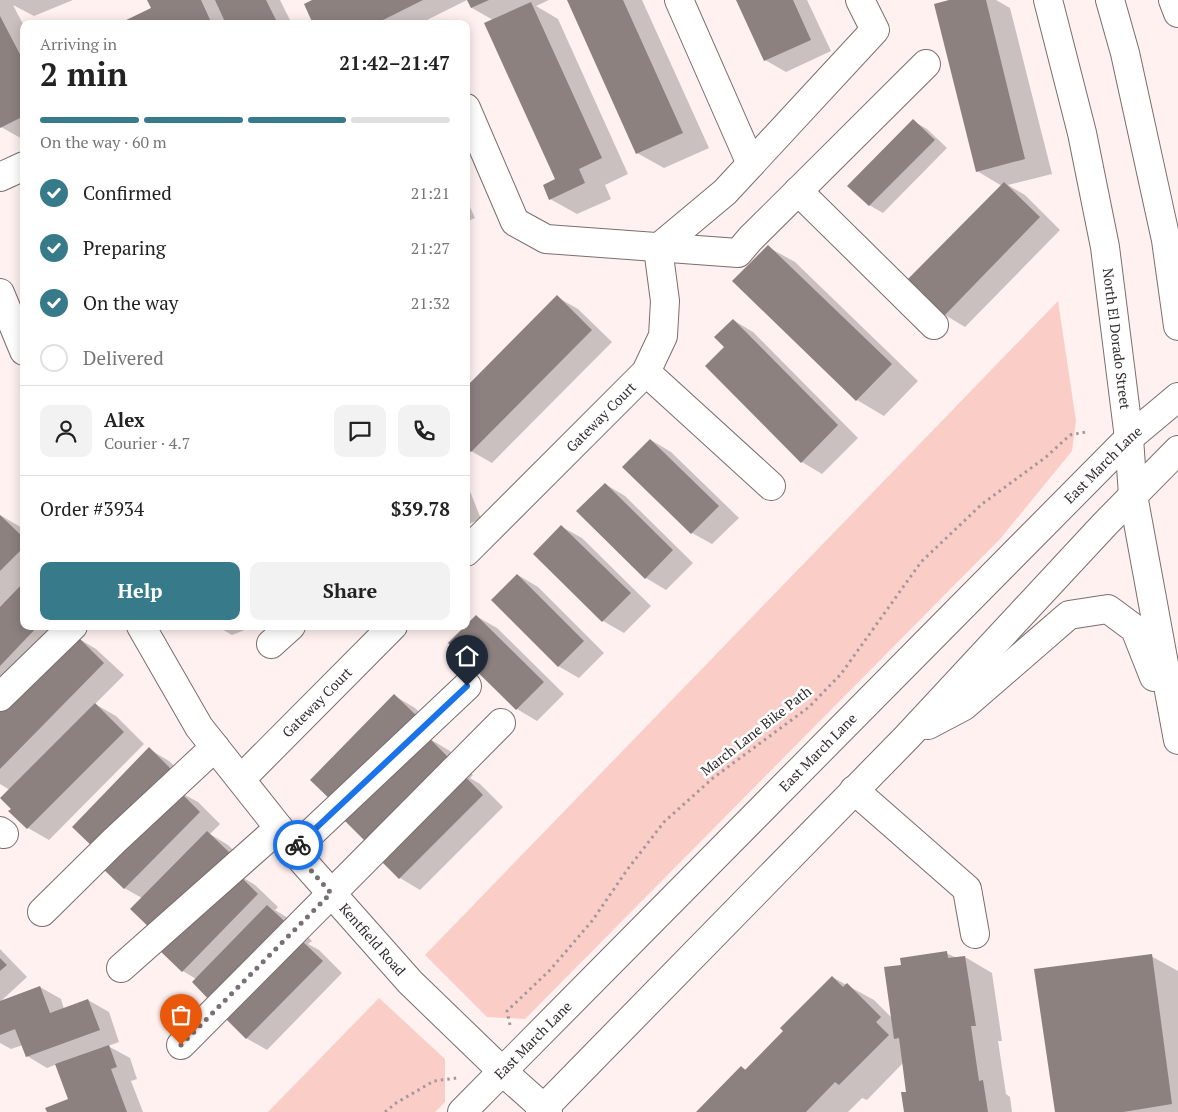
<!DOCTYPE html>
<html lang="en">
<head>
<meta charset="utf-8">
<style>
  :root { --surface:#fff; --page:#f2f2f2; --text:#222; --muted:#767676; --line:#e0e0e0; --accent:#377b8b }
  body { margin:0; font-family:"PT Serif",serif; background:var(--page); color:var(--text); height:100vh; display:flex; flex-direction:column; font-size:19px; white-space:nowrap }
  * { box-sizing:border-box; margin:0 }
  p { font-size:16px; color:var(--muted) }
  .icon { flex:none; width:28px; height:28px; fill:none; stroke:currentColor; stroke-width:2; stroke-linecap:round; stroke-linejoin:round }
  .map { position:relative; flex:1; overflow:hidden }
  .drawer { position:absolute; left:20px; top:20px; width:450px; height:610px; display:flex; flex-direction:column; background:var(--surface); border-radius:10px; box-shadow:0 2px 12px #0003 }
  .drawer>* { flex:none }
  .pin { position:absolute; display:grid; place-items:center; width:42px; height:42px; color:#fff; margin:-51px -21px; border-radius:50% 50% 50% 0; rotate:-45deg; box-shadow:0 0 5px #0007 }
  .pin .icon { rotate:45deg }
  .courier { position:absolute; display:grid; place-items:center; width:50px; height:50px; margin:-25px; border:4px solid #1a73e8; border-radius:50%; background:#fff; color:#222; box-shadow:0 1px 6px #0007 }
  .head em { font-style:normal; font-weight:700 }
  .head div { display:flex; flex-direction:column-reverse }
  .head { display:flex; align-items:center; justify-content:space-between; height:85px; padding:0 20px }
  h1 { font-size:32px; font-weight:700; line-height:38px }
  .bar { display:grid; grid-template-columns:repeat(4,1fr); gap:8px 5px; align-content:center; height:60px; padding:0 20px }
  .bar i { height:6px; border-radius:4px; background:var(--line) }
  .bar .current { background:var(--accent) }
  .bar p { grid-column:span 4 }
  .line { display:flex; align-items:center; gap:12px; padding:0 20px; border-top:1px solid var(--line) }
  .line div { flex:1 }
  .round { display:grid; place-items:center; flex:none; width:52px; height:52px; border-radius:10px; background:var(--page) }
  ol { padding:0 20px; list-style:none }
  li { display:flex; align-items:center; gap:15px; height:55px }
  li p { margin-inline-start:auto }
  li .icon { padding:5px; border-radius:50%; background:var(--accent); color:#fff; stroke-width:4 }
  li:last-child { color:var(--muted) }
  li i { width:28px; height:28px; border:2px solid var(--line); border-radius:50% }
  .action { display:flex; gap:10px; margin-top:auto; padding:10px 20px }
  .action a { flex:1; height:58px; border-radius:10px; background:var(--accent); color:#fff; font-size:20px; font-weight:700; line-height:58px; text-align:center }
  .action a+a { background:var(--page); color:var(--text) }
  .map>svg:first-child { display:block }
</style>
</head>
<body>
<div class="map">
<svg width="1178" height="1112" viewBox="0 0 1178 1112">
  <rect width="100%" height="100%" fill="#fef1f0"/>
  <path fill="#fbcdc7" d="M1058,301L1076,421L1072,451L1000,539L525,1019L487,1017L425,955Z
    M379,998L445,1059V1102L435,1112H268Z"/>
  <path fill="#0003" d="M0,0H73L34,16L13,5L24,26V140L1,127L0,124Z
    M148,0H280L292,24H121L152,8Z
    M315,0H467L419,24H315Z
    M468,0H549L536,6L558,19L628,174L605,185L611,199L577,214L550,199L557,180L493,20L472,8Z
    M568,0H642L709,148L664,168L637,153Z
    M737,0H807L831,51L786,72L765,60Z
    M954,0H996L1010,8L1052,174L1008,185L1025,195L1060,230L965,327L945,315L1002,186L977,171Z
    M913,121L927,129L947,148L883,213L869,205Z
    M466,198L475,218L466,222Z
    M768,247L795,262L918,381L884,416L857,400L734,281Z
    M557,297L578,309L612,342L492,463L471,451Z
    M733,320L753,332L858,438L822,474L802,462L726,347Z
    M466,355L470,365L466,367Z
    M651,440L671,452L739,518L712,544L692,533Z
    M466,481L481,519L466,525Z
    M605,484L625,496L693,563L666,590L646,578Z
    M0,515L24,529V626H70L0,695Z
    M562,527L582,538L651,606L624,633L603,621L534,554Z
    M518,575L538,587L604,653L579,678L558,666Z
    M476,616L497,628L564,694L537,721L517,709L450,643Z
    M216,626H255L232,635Z
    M76,637L96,649L124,675L95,704L116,716L144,744L49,840L28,828L10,811L12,809L10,790L0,784V711Z
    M395,696L415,708L438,731L430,739L450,751L473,775L470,778L480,784L503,807L420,890L400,878L354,813L336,803Z
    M149,749L169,761L193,784L183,794L198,802L220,824L210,834L228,845L252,868L242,877L255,885L278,907L275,910L288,918L312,941L308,944L319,950L342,973L267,1050L246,1038L196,979L183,971L160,949L142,898L124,888Z
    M0,949L27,977L0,1002Z
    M946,953L957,958L965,957L992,973L1002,1041H998L1006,1094L1010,1097L1012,1112H906L908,1093L903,1063L867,1100L862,1098L848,1112H697L741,1067L747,1070L785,1031L832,977L874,1000L892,1018L902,966Z
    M1151,956L1178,971V1112H1056Z
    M40,987L61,999L64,1009L88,1000L109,1012L119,1042L108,1046L130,1058L137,1079L131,1081L143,1112H48L70,1100L57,1064L47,1068L27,1056L23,1045L11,1049L0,1043V1002Z"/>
  <path fill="#8c817f" d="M147,0H201L212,24H118L151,8Z
    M215,0H266L278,24H226Z
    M312,0H423L375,24H313L304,4Z
    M467,0H489L471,8Z
    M567,0H623L683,133L636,154Z
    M736,0H793L811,40L764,61Z
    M949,0H986L1025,159L976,172L934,4Z
    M531,2L602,158L579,169L585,183L549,200L543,185L555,179L484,23Z
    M0,16L24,62V116L0,128Z
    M913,119L935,140L869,206L847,186Z
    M1004,182L1040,217L944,316L907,280Z
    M768,245L892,364L856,401L732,281Z
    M557,295L592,330L471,452L466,448V387Z
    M733,319L838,425L801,463L705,366L724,347L714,337Z
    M650,439L719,506L691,534L622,467Z
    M605,483L673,550L645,579L576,511Z
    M0,515L24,538V547L0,571Z
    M561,525L631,593L602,622L533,554Z
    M517,574L584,641L558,667L491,600Z
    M24,582V626H38L0,666V607Z
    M476,615L544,682L516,710L448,643Z
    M76,635L104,663L0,769V709Z
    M394,694L419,718L335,804L310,780Z
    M95,703L124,732L27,829L8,811L11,809L0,798Z
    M429,738L453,762L369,845L345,821Z
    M149,747L174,772L97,851L72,827Z
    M460,771L483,795L399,879L375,855Z
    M177,789L200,812L124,889L100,866Z
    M207,831L232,855L155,933L130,909Z
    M235,871L258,894L182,972L158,949Z
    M267,905L292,928L215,1006L192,982Z
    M298,937L323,961L246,1039L222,1015Z
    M947,951L948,958L965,956L976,1026H971L979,1081L983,1080L988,1112H904L901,1092H906L899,1038L894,1039L884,967L901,965L900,958Z
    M1152,954L1172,1104L1123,1112H1055L1034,969Z
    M0,958L7,965L0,971Z
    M832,976L843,987L847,983L881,1017L876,1022L889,1035L839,1085L835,1082L806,1112H696L741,1066L745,1070L783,1031L780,1028Z
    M40,986L50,1013L88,999L100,1030L26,1057L15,1029L0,1035V1001Z
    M109,1045L117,1067L111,1069L127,1112H47L45,1108L68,1099L55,1064Z"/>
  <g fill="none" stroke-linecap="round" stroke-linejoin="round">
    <defs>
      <g id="minor">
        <path d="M679,0L751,164"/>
        <path d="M1173,0L1178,13"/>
        <path d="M466,108L515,222L546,239L738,253L750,239L926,64"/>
        <path d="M0,177L24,166"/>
        <path d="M798,191L934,325"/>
        <path d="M658,248L725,192L875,30L860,0"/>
        <path d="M0,293L24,351"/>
        <path d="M646,372L771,486"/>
        <path id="s1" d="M466,552L646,372L663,336L665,301L658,248"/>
        <path id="s2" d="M141,626L199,727L279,828L293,850L410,982L502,1071L548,1112"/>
        <path d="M271,644L291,626"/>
        <path d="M0,697L73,626"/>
        <path id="s3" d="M241,779L393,626"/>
        <path d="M854,790L967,889L975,934"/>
        <path d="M0,831L4,834"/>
        <path d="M293,850L467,686"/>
        <path d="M42,912L114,841L215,747"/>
        <path d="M121,968L279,828"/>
        <path d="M181,1045L501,723"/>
      </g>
      <g id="major">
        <path id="s4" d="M1048,0L1082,133L1105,247L1129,438L1133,495L1178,740"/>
        <path d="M1110,0L1125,53L1166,240L1178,326"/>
        <path d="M928,725L964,706L1069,615L1108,609L1135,629L1154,677"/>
        <path id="s5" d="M462,1112L1129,438L1178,397"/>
        <path d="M540,1112L907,737L1105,524L1178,450"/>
      </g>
    </defs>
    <use href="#minor" stroke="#796e6d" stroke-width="30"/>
    <use href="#major" stroke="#796e6d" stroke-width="30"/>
    <path stroke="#a39999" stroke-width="3" stroke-dasharray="2.5 4" stroke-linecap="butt" d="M510,1025L507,1011L550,970L592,921L627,870L664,822L713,778L809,707L841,674L921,562L982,504L1046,457L1070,435L1086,432
      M385,1112L396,1103L434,1081L457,1078"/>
    <use href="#minor" stroke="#fff" stroke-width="28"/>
    <use href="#major" stroke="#fff" stroke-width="28"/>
  </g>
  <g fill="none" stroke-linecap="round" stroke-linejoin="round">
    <path stroke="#797171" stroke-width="5" stroke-dasharray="0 9" d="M181,1045L331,893L293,850L298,845"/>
    <path stroke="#1a73e8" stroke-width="6" d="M298,845L467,686"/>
  </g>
  <g text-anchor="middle" stroke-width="5" stroke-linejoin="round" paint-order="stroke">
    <g font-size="14" fill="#312c2c" stroke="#fff">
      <text dy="5" stroke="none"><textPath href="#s4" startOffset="346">North El Dorado Street</textPath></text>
      <text dy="5" stroke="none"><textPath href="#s1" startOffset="191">Gateway Court</textPath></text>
      <text dy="5" stroke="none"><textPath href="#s5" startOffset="911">East March Lane</textPath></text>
      <text dy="5" stroke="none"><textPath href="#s3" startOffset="108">Gateway Court</textPath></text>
      <text transform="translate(756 731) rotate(-38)" y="5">March Lane Bike Path</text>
      <text dy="5" stroke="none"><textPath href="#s5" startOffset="506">East March Lane</textPath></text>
      <text dy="5" stroke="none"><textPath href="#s2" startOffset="391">Kentfield Road</textPath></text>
      <text dy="5" stroke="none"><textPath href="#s5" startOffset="101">East March Lane</textPath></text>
    </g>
  </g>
</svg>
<div class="pin" style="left:181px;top:1045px;background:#ea580c"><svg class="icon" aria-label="bag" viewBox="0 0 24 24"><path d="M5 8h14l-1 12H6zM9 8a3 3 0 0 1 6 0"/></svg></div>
<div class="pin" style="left:467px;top:686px;background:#1f2937"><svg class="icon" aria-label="home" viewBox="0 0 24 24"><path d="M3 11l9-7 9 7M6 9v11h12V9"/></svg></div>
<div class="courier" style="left:298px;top:845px"><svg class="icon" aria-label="bike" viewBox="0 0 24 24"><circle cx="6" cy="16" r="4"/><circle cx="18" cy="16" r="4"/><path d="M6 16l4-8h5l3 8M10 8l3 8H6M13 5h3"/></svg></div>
<section class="drawer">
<div class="head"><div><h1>2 min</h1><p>Arriving in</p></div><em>21:42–21:47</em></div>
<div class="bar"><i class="current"></i><i class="current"></i><i class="current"></i><i></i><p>On the way · 60 m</p></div>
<ol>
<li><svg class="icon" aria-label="check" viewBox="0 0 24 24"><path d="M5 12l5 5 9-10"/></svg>Confirmed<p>21:21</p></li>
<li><svg class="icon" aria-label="check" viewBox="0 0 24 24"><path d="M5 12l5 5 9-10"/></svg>Preparing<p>21:27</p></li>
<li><svg class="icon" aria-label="check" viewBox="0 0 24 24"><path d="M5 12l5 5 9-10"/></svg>On the way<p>21:32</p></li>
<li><i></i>Delivered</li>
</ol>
<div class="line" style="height:90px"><a class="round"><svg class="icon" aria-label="person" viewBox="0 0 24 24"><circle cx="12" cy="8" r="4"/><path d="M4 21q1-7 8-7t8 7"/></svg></a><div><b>Alex</b><p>Courier · 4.7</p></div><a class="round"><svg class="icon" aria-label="chat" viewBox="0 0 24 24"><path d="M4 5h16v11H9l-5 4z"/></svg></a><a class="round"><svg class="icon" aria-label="phone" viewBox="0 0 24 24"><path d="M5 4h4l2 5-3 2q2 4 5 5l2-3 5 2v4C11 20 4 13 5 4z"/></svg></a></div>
<div class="line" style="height:65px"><div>Order #3934</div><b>$39.78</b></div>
<div class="action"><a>Help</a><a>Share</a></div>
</section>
</div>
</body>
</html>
